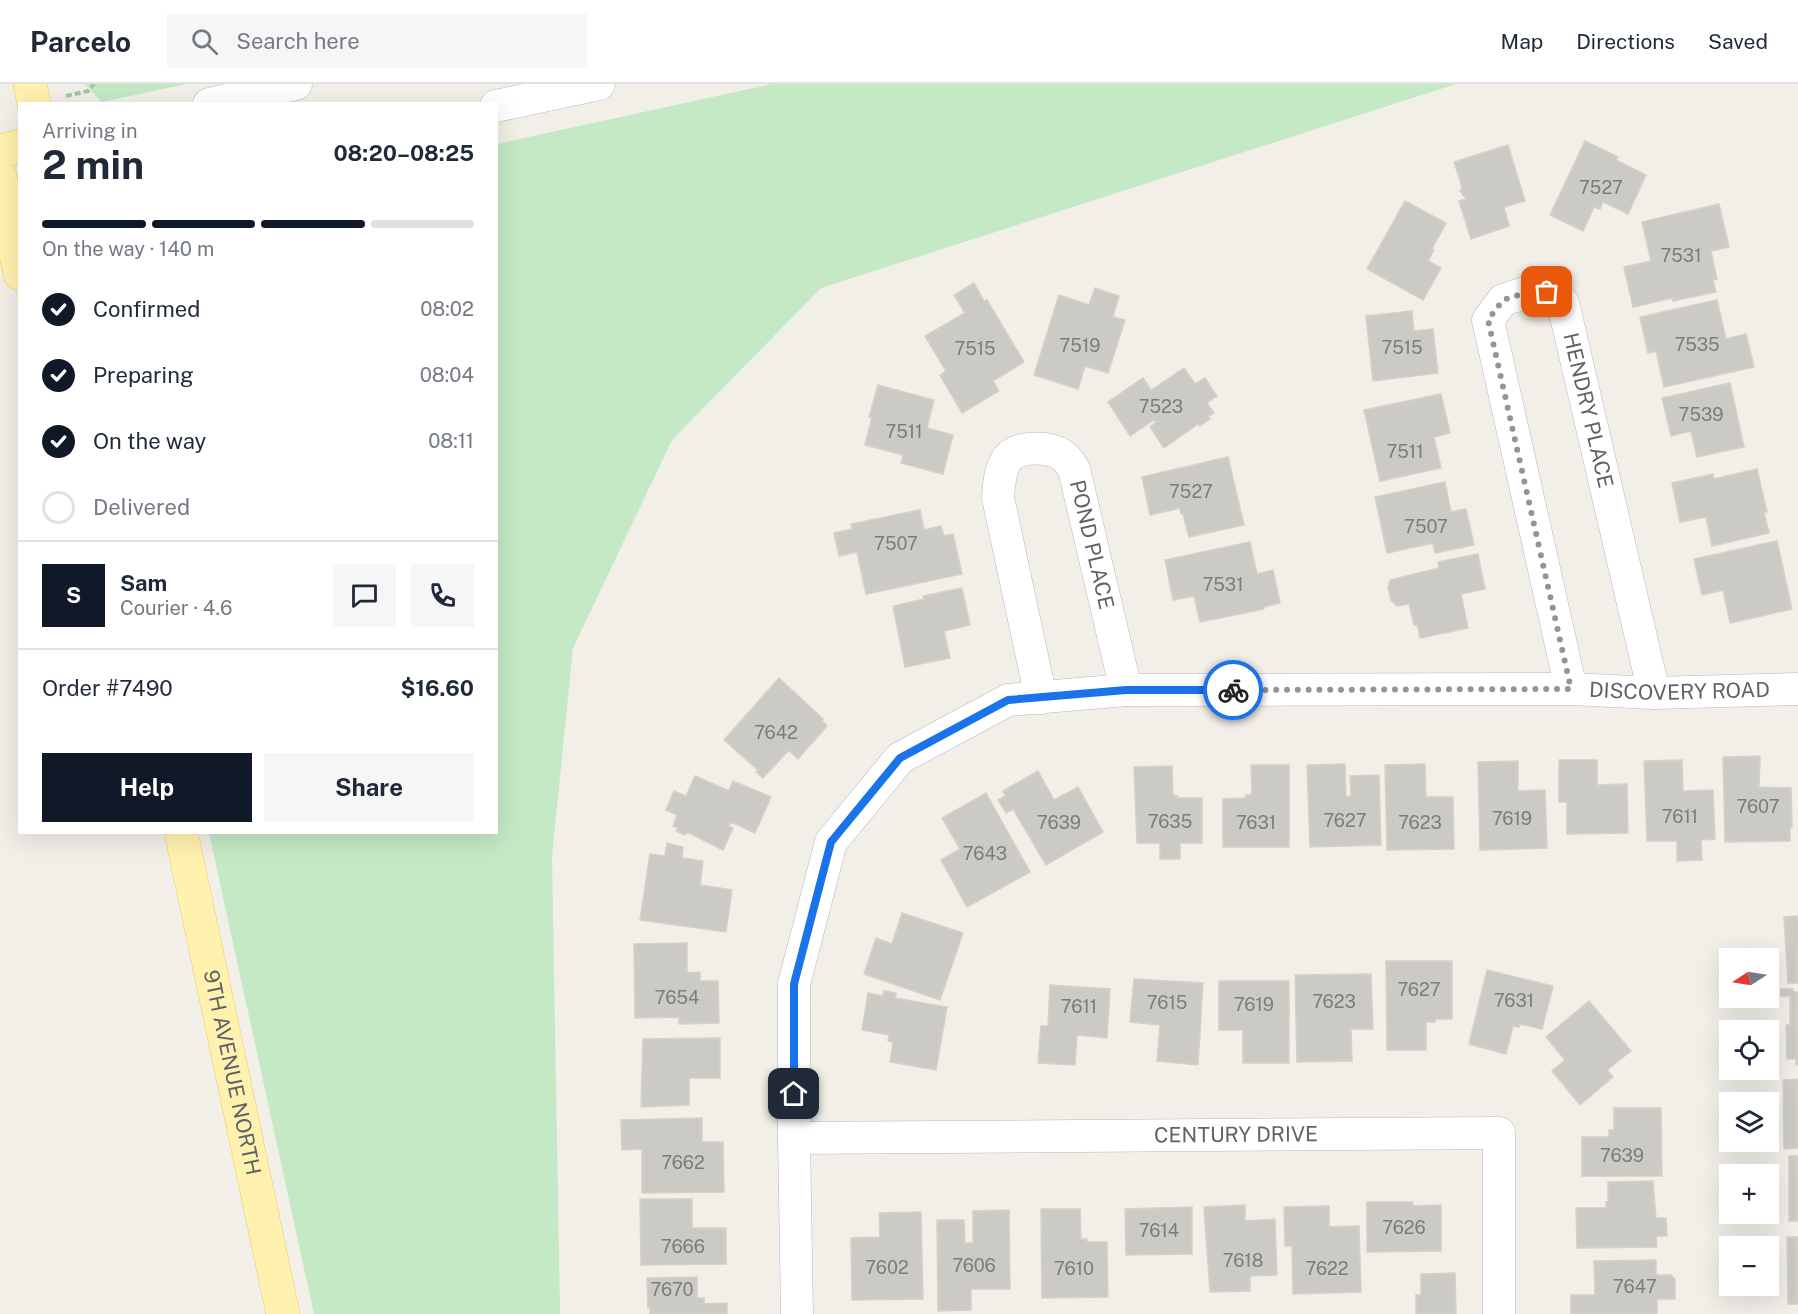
<!DOCTYPE html>
<html lang="en">
<head>
<meta charset="utf-8">
<style>
  :root { --surface:#fff; --page:#f6f6f7; --text:#1f2937; --muted:#747a83; --line:#e0e1e3; --accent:#111827 }
  body { margin:0; font-family:"Public Sans",sans-serif; background:var(--page); color:var(--text); height:100vh; display:flex; flex-direction:column; font-size:22px; white-space:nowrap }
  * { box-sizing:border-box; margin:0 }
  p { font-size:20px; color:var(--muted) }
  .icon { flex:none; width:33px; height:33px; fill:none; stroke:currentColor; stroke-width:2; stroke-linecap:round; stroke-linejoin:round }
  .map { position:relative; flex:1; overflow:hidden }
  .panel { position:absolute; left:18px; top:18px; width:480px; height:732px; display:flex; flex-direction:column; background:var(--surface); border-radius:0px; box-shadow:0 6px 24px #0002 }
  .panel>* { flex:none }
  .needle { width:39px; rotate:258deg }
  .controls { position:absolute; left:1719px; top:864px; display:grid; gap:12px }
  .controls a { display:grid; place-items:center; width:60px; height:60px; border-radius:0px; background:var(--surface); box-shadow:0 6px 24px #0002; font-size:30px }
  .pin { position:absolute; display:grid; place-items:center; width:51px; height:51px; color:#fff; margin:-26px; border-radius:12px; box-shadow:0 3px 9px #0006 }
  .courier { position:absolute; display:grid; place-items:center; width:60px; height:60px; margin:-30px; border:4px solid #1a73e8; border-radius:50%; background:#fff; color:#222; box-shadow:0 2px 8px #0007 }
  .headline em { font-style:normal; font-weight:700 }
  .headline div { display:flex; flex-direction:column-reverse }
  .headline { display:flex; align-items:center; justify-content:space-between; height:102px; padding:0 24px }
  h1 { font-size:39px; font-weight:700; line-height:45px }
  .bar { display:grid; grid-template-columns:repeat(4,1fr); gap:9px 6px; align-content:center; height:72px; padding:0 24px }
  .bar i { height:8px; border-radius:4px; background:var(--line) }
  .bar .on { background:var(--accent) }
  .bar p { grid-column:span 4 }
  .line { display:flex; align-items:center; gap:15px; padding:0 24px; border-top:2px solid var(--line) }
  .line div { flex:1 }
  .round { display:grid; place-items:center; flex:none; width:63px; height:63px; border-radius:0px; background:var(--page) }
  ol { padding:0 24px; list-style:none }
  li { display:flex; align-items:center; gap:18px; height:66px }
  li p { margin-inline-start:auto }
  li .icon { padding:6px; border-radius:50%; background:var(--accent); color:#fff; stroke-width:4 }
  li:last-child { color:var(--muted) }
  li i { width:33px; height:33px; border:3px solid var(--line); border-radius:50% }
  .cta { display:flex; gap:12px; margin-top:auto; padding:12px 24px }
  .cta a { flex:1; height:69px; border-radius:0px; background:var(--accent); color:#fff; font-size:24px; font-weight:700; line-height:69px; text-align:center }
  .cta a+a { background:var(--page); color:var(--text) }
  header { display:flex; align-items:center; gap:36px; box-sizing:border-box; height:84px; padding:0 30px; background:var(--surface); border-bottom:2px solid var(--line) }
  header strong { font-size:28px }
  nav { display:flex; gap:33px; margin-inline-start:auto; font-size:21px }
  .search { width:420px; height:54px; background:var(--page); display:flex; align-items:center; gap:15px; box-sizing:border-box; padding:0 21px; border-radius:0px; color:var(--muted); font-size:22px }
  .map>svg:first-child { display:block }
</style>
</head>
<body>
<header>
<strong>Parcelo</strong>
<div class="search"><svg class="icon" aria-label="search" viewBox="0 0 24 24"><circle cx="10" cy="10" r="6"/><path d="M15 15l6 6"/></svg>Search here</div>
<nav><a>Map</a><a>Directions</a><a>Saved</a></nav>
</header>
<div class="map">
<svg width="1798" height="1230" viewBox="0 0 1798 1230">
  <rect width="100%" height="100%" fill="#f1efe8"/>
  <path fill="#c5e8c5" d="M85,0H186L102,18Z
    M772,0H1456L821,204L672,356L573,564L552,772L560,1230H314L209,749L496,748L497,60Z"/>
  <path fill="#cccac5" stroke="#d6d1c6" stroke-width="1.5" d="M1585,57L1618,73L1616,76L1646,91L1628,130L1603,118L1600,125L1594,123L1583,147L1550,131Z
    M1508,61L1525,117L1504,123L1509,142L1471,155L1459,117L1466,115L1460,107L1462,103L1454,78Z
    M1405,117L1446,139L1432,165L1434,166L1428,177L1441,184L1423,216L1367,185Z
    M1719,120L1729,163L1711,167L1717,195L1713,196L1716,208L1673,217V214L1633,223L1624,183L1651,177L1642,138Z
    M974,199L984,217L987,216L1024,278L993,297L999,307L962,329L940,291L946,287L925,252L965,229L954,211Z
    M1095,204L1119,212L1113,233L1125,236L1108,289L1085,282L1078,305L1034,291L1059,211L1089,221Z
    M1717,216L1726,255L1746,250L1754,283L1664,303L1656,267L1648,269L1640,233Z
    M1412,227L1414,247L1433,245L1438,289L1373,297L1366,232Z
    M1184,284L1195,300L1205,294L1217,312L1207,319L1214,329L1208,333L1210,335L1200,342L1198,340L1164,364L1150,343L1156,338L1154,336L1130,352L1108,318L1143,294L1151,306Z
    M1730,299L1744,363L1697,373L1691,347L1671,352L1662,314Z
    M878,301L934,316L927,344L953,351L943,390L901,379L903,371L865,361L872,333H869Z
    M1441,310L1450,349L1434,353L1441,384L1380,397L1364,326Z
    M1228,373L1244,441L1189,453L1183,430H1181L1180,424L1150,431L1142,393Z
    M1757,385L1767,428H1764L1769,449L1712,462L1706,433L1680,438L1672,399L1713,390L1714,395Z
    M1445,398L1451,428L1466,425L1474,461L1435,469L1433,459L1387,469L1375,413Z
    M920,426L924,446L941,442L944,452L953,450L962,490L866,510L857,468L839,472L834,449L852,445L851,440Z
    M1777,457L1792,525L1730,539L1723,506L1702,511L1694,475Z
    M1250,458L1257,490L1273,486L1280,519L1263,523L1264,525L1200,538L1194,512L1173,516L1165,476Z
    M1478,470L1485,505L1461,510L1468,544L1420,554L1417,540L1414,541L1409,520L1397,522L1391,516L1388,503L1390,496L1439,484L1438,478Z
    M962,504L970,541L944,547L950,574L905,583L893,522L924,515L923,512Z
    M779,594L823,635L822,636L827,642L798,675L789,666L763,694L756,688L758,686L724,656Z
    M1760,672L1759,703L1791,704L1792,743H1790V757L1725,758L1723,673Z
    M1559,676H1597V701L1627,700L1628,749L1567,750V718H1559Z
    M1682,676L1683,707L1713,706L1715,755L1701,756L1702,776L1677,777V757H1647L1644,677Z
    M1518,677V707L1545,706L1547,764L1480,766L1478,678Z
    M1345,680L1346,713L1351,712L1350,692L1379,691L1381,761L1310,763L1307,681Z
    M1425,680L1426,713H1453L1454,765L1387,766L1385,681Z
    M1251,681H1289V763H1223V715L1246,714L1245,711H1252Z
    M1172,682L1173,711L1178,712V714H1202V759H1180V775H1160V759H1137L1134,683Z
    M1038,687L1054,716L1078,703L1103,748L1046,781L1013,725L1006,729L998,716L1005,712L1003,707Z
    M695,692L729,707L733,697L771,713L755,749L731,738L729,742L733,744L723,766L687,748L685,751L676,747L678,744L673,742L677,731L666,726L674,707L686,712Z
    M986,709L1030,788L967,823L941,776L960,765L942,734Z
    M667,759L683,763L682,774L703,777L700,801L732,806L726,848L640,836L650,770L665,772Z
    M902,829L963,849L940,916L864,890L876,854L892,860Z
    M1798,832V899H1788L1784,833Z
    M687,859V889L700,888V897H718L719,939L679,940V933L635,934L634,860Z
    M1386,877H1452V935H1435V938H1426V966H1387Z
    M1487,886L1553,902L1542,945L1519,940V943L1513,942L1506,970L1469,960Z
    M1371,890L1373,945H1351L1352,977L1297,978L1295,891Z
    M1134,895L1203,899L1198,981L1157,977L1160,941L1130,938Z
    M1219,897H1289V979H1243V946H1219Z
    M1050,901L1110,905L1107,954L1077,951L1075,981L1038,979L1041,942H1048Z
    M1781,905H1793V908H1798V981H1796V975H1787L1786,941H1790V912H1781Z
    M884,907L896,909L895,914L947,923L936,986L890,978L893,958L888,957L889,951L862,946L868,909L883,912Z
    M1589,917L1631,967L1607,986L1613,993L1580,1021L1552,987L1565,976L1546,953Z
    M720,954V994H689V1021L641,1023L643,955Z
    M1798,995V1064L1784,1065L1783,996Z
    M1614,1024H1661L1662,1092H1582V1053H1609V1046H1614Z
    M702,1034V1058H723L724,1108L642,1109V1065L622,1066L621,1036Z
    M1789,1072H1798V1137H1789Z
    M1653,1097L1656,1134H1666L1667,1152H1656L1657,1163L1577,1164L1576,1124H1606V1118H1608V1098Z
    M640,1115H692V1144H726V1180L641,1181Z
    M1367,1118H1413V1122L1441,1121V1167L1367,1168Z
    M1245,1121V1137L1275,1135L1277,1191L1250,1192V1207L1210,1208L1204,1123Z
    M1329,1122V1143L1359,1142L1361,1208L1293,1210L1292,1162H1285L1284,1123Z
    M1192,1123V1170L1126,1171L1125,1125Z
    M1041,1125H1080L1081,1155H1087V1158H1107L1108,1213L1042,1214Z
    M1009,1126L1010,1205H971V1226L938,1227L937,1136H964L965,1159H973V1127Z
    M921,1128L923,1215L852,1216L851,1154L880,1153L879,1129Z
    M1787,1153H1798V1220H1788Z
    M1656,1176V1191H1671L1675,1195V1215H1657V1230H1571V1211H1595L1594,1177Z
    M1455,1189L1456,1230H1416V1211H1421V1190Z
    M697,1193V1214H704V1220L727,1219V1230H650V1224H648L647,1194Z"/>
  <g fill="none" stroke-linecap="round" stroke-linejoin="round">
    <defs>
      <g id="minor">
        <path d="M209,20L296,0"/>
        <path d="M496,22L599,0"/>
        <path id="s1" d="M1571,605L1488,236L1503,216L1525,209L1547,208L1563,219L1654,609"/>
        <path id="s2" d="M1041,614L998,414C999,402 999,389 1006,377C1014,361 1048,362 1062,371C1067,374 1071,381 1074,385L1126,606"/>
        <path id="s3" d="M794,1054L1499,1049V1230"/>
        <path id="s4" d="M797,1230L794,1054V900L831,758L900,674L1008,616L1126,606L1571,605L1654,609L1798,605"/>
      </g>
      <g id="major">
        <path d="M30,0L34,20"/>
        <path d="M0,67L20,62"/>
        <path d="M0,92L20,190"/>
        <path id="s5" d="M181,748L283,1230"/>
      </g>
    </defs>
    <use href="#minor" stroke="#b5b8bc" stroke-width="33"/>
    <use href="#major" stroke="#f2c960" stroke-width="34"/>
    <path stroke="#9cc7a9" stroke-width="4" stroke-dasharray="6 3" stroke-linecap="butt" d="M66,12L88,7L94,0"/>
    <use href="#minor" stroke="#fff" stroke-width="32"/>
    <use href="#major" stroke="#fff2af" stroke-width="33"/>
  </g>
  <g fill="none" stroke-linecap="round" stroke-linejoin="round">
    <path stroke="#929495" stroke-width="6" stroke-dasharray="0 10.8" d="M1233,606L1571,605L1488,236L1503,216L1525,209L1547,208"/>
    <path stroke="#1a73e8" stroke-width="8" d="M794,1010V900L831,758L900,674L1008,616L1126,606H1233"/>
  </g>
  <g text-anchor="middle" stroke-width="4.5" stroke-linejoin="round" paint-order="stroke">
    <g font-size="18" fill="#7a7d7f">
      <text x="1601" y="110">7527</text>
      <text x="1681" y="178">7531</text>
      <text x="1697" y="267">7535</text>
      <text x="1080" y="268">7519</text>
      <text x="1402" y="270">7515</text>
      <text x="975" y="271">7515</text>
      <text x="1161" y="329">7523</text>
      <text x="1701" y="337">7539</text>
      <text x="904" y="354">7511</text>
      <text x="1405" y="374">7511</text>
      <text x="1191" y="414">7527</text>
      <text x="1426" y="449">7507</text>
      <text x="896" y="466">7507</text>
      <text x="1223" y="507">7531</text>
      <text x="776" y="655">7642</text>
      <text x="1758" y="729">7607</text>
      <text x="1680" y="739">7611</text>
      <text x="1512" y="741">7619</text>
      <text x="1345" y="743">7627</text>
      <text x="1170" y="744">7635</text>
      <text x="1059" y="745">7639</text>
      <text x="1256" y="745">7631</text>
      <text x="1420" y="745">7623</text>
      <text x="985" y="776">7643</text>
      <text x="1419" y="912">7627</text>
      <text x="677" y="920">7654</text>
      <text x="1514" y="923">7631</text>
      <text x="1334" y="924">7623</text>
      <text x="1167" y="925">7615</text>
      <text x="1254" y="927">7619</text>
      <text x="1079" y="929">7611</text>
      <text x="1622" y="1078">7639</text>
      <text x="683" y="1085">7662</text>
      <text x="1404" y="1150">7626</text>
      <text x="1159" y="1153">7614</text>
      <text x="683" y="1169">7666</text>
      <text x="1243" y="1183">7618</text>
      <text x="974" y="1188">7606</text>
      <text x="887" y="1190">7602</text>
      <text x="1074" y="1191">7610</text>
      <text x="1327" y="1191">7622</text>
      <text x="1635" y="1209">7647</text>
      <text x="672" y="1212">7670</text>
    </g>
    <g font-size="21" fill="#5f6368" stroke="#fff">
      <text dy="7" stroke="none"><textPath href="#s1" startOffset="578">HENDRY PLACE</textPath></text>
      <text dy="7" stroke="none"><textPath href="#s2" startOffset="400">POND PLACE</textPath></text>
      <text dy="7" stroke="none"><textPath href="#s4" startOffset="1380">DISCOVERY ROAD</textPath></text>
      <text dy="7" stroke="none"><textPath href="#s5" startOffset="246">9TH AVENUE NORTH</textPath></text>
      <text dy="7" stroke="none"><textPath href="#s3" startOffset="442">CENTURY DRIVE</textPath></text>
    </g>
  </g>
</svg>
<div class="controls">
<a><svg class="needle" viewBox="-14 -14 28 28"><path d="M0-13l5 13h-10z" fill="#e53935"/><path d="M0 13l5-13h-10z" fill="#747a83"/></svg></a>
<a><svg class="icon" aria-label="locate" viewBox="0 0 24 24"><circle cx="12" cy="12" r="6"/><path d="M12 2v4M12 18v4M2 12h4M18 12h4"/></svg></a>
<a><svg class="icon" aria-label="layers" viewBox="0 0 24 24"><path d="M12 4l9 5-9 5-9-5zM3 14l9 5 9-5"/></svg></a>
<a>+</a>
<a>−</a>
</div>
<div class="pin" style="left:1547px;top:208px;background:#ea580c"><svg class="icon" aria-label="bag" viewBox="0 0 24 24"><path d="M5 8h14l-1 12H6zM9 8a3 3 0 0 1 6 0"/></svg></div>
<div class="pin" style="left:794px;top:1010px;background:#1f2937"><svg class="icon" aria-label="home" viewBox="0 0 24 24"><path d="M3 11l9-7 9 7M6 9v11h12V9"/></svg></div>
<div class="courier" style="left:1233px;top:606px"><svg class="icon" aria-label="bike" viewBox="0 0 24 24"><circle cx="6" cy="16" r="4"/><circle cx="18" cy="16" r="4"/><path d="M6 16l4-8h5l3 8M10 8l3 8H6M13 5h3"/></svg></div>
<section class="panel">
<div class="headline"><div><h1>2 min</h1><p>Arriving in</p></div><em>08:20–08:25</em></div>
<div class="bar"><i class="on"></i><i class="on"></i><i class="on"></i><i></i><p>On the way · 140 m</p></div>
<ol>
<li><svg class="icon" aria-label="check" viewBox="0 0 24 24"><path d="M5 12l5 5 9-10"/></svg>Confirmed<p>08:02</p></li>
<li><svg class="icon" aria-label="check" viewBox="0 0 24 24"><path d="M5 12l5 5 9-10"/></svg>Preparing<p>08:04</p></li>
<li><svg class="icon" aria-label="check" viewBox="0 0 24 24"><path d="M5 12l5 5 9-10"/></svg>On the way<p>08:11</p></li>
<li><i></i>Delivered</li>
</ol>
<div class="line" style="height:108px"><b class="round" style="background:var(--accent);color:#fff">S</b><div><b>Sam</b><p>Courier · 4.6</p></div><a class="round"><svg class="icon" aria-label="chat" viewBox="0 0 24 24"><path d="M4 5h16v11H9l-5 4z"/></svg></a><a class="round"><svg class="icon" aria-label="phone" viewBox="0 0 24 24"><path d="M5 4h4l2 5-3 2q2 4 5 5l2-3 5 2v4C11 20 4 13 5 4z"/></svg></a></div>
<div class="line" style="height:78px"><div>Order #7490</div><b>$16.60</b></div>
<div class="cta"><a>Help</a><a>Share</a></div>
</section>
</div>
</body>
</html>
